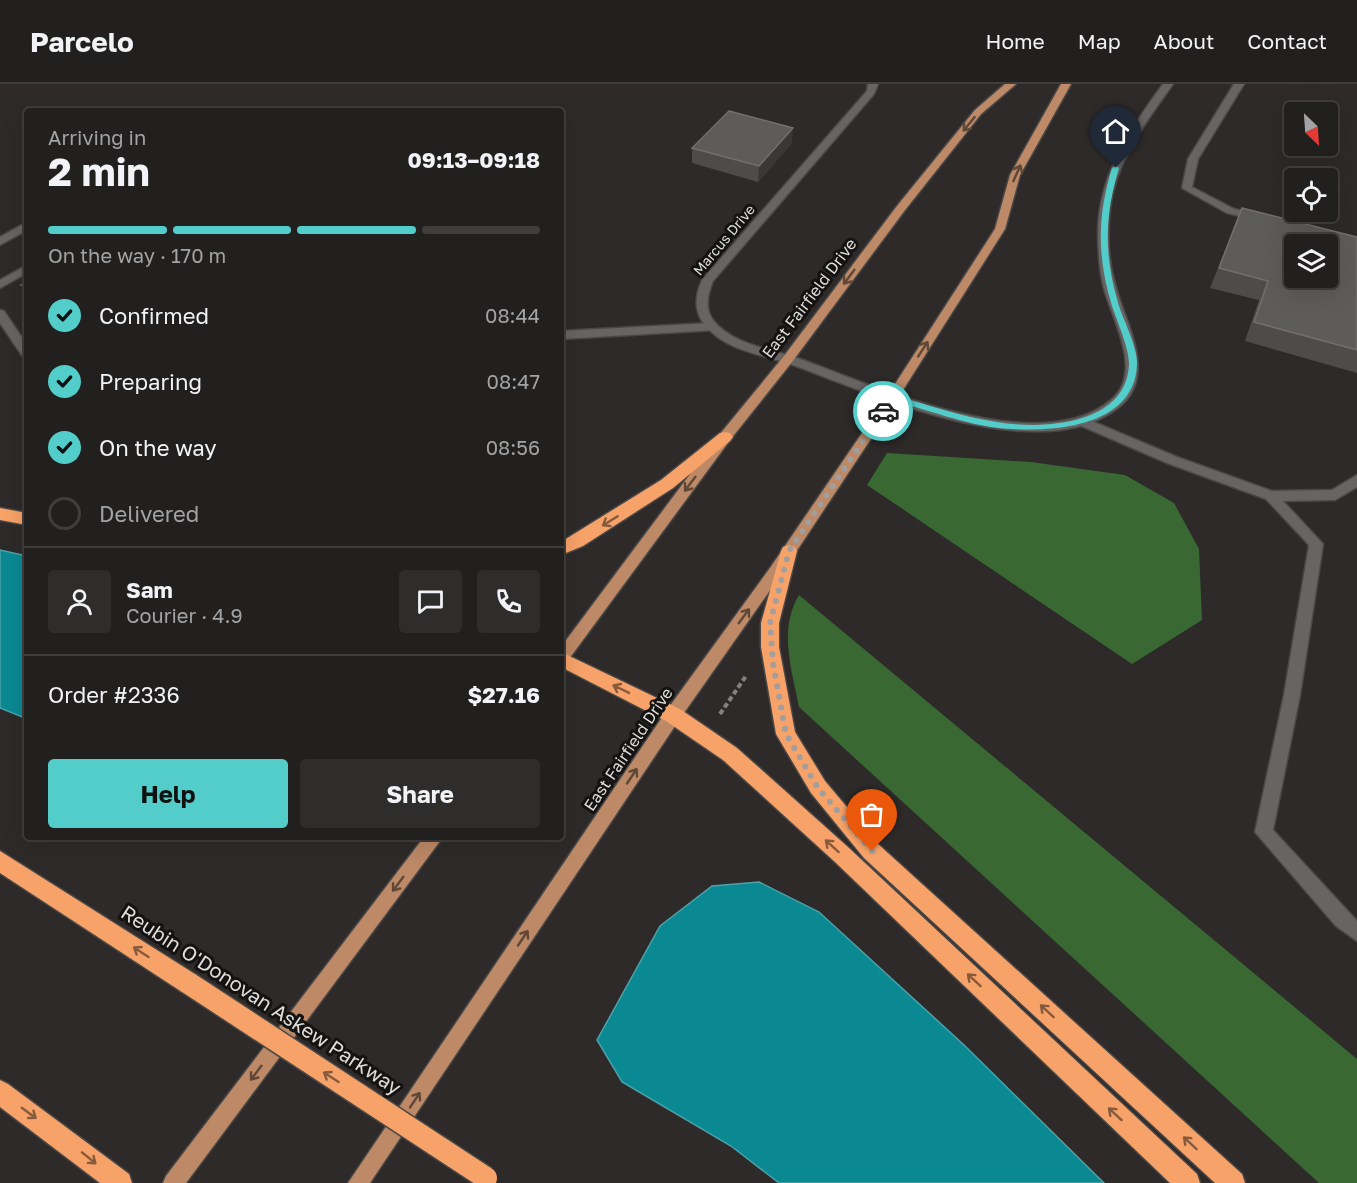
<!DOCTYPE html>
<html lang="en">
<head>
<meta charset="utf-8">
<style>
  :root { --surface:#22201f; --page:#2e2d2c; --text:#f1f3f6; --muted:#a2a3a4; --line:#3f3e3d; --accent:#53cdca }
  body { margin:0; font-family:"Golos Text",sans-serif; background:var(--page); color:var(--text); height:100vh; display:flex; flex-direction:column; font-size:22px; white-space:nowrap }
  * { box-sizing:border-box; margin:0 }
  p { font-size:20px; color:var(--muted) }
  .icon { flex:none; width:33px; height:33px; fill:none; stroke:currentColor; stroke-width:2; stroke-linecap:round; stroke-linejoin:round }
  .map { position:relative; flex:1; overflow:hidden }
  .details { position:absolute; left:24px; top:24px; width:540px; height:732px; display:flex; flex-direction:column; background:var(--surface); border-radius:6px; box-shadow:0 6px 24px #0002,0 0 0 2px var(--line) }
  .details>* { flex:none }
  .needle { width:39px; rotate:155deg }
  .fabs { position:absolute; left:1284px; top:18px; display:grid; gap:12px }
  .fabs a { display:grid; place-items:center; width:54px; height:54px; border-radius:6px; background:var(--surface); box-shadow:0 6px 24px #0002,0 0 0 2px var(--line); font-size:30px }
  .pin { position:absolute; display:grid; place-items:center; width:51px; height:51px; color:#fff; margin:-62px -26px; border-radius:50% 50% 50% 0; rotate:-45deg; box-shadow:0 0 6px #0007 }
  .pin .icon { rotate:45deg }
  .courier { position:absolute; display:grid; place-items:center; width:60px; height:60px; margin:-30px; border:4px solid #53cdca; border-radius:50%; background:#fff; color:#222; box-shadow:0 2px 8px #0007 }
  .headline em { font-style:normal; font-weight:700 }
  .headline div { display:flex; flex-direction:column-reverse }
  .headline { display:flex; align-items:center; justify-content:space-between; height:102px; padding:0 24px }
  h1 { font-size:39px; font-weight:700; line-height:45px }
  .bar { display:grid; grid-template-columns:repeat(4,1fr); gap:9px 6px; align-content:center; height:72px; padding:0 24px }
  .bar i { height:8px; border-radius:4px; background:var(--line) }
  .bar .selected { background:var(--accent) }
  .bar p { grid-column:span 4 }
  .line { display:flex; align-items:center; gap:15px; padding:0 24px; border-top:2px solid var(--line) }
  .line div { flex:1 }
  .round { display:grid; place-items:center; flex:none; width:63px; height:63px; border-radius:6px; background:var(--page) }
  ol { padding:0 24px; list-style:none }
  li { display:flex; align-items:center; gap:18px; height:66px }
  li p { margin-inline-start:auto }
  li .icon { padding:6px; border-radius:50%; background:var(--accent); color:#111; stroke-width:4 }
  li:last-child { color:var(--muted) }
  li i { width:33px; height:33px; border:3px solid var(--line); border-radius:50% }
  .button { display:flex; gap:12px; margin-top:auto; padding:12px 24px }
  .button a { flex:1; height:69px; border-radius:6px; background:var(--accent); color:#111; font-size:24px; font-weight:700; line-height:69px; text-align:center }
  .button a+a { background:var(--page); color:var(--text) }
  header { display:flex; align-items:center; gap:36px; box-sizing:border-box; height:84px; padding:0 30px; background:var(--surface); border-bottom:2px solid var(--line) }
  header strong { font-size:28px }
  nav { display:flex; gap:33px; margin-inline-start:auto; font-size:21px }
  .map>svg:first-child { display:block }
</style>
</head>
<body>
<header>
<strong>Parcelo</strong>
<nav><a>Home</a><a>Map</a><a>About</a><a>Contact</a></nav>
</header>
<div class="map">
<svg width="1357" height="1099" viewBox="0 0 1357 1099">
  <rect width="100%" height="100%" fill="#2d2a29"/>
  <path fill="#396833" d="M887,369L1031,378L1125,391L1174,419L1199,465L1202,536L1132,580L867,401Z
    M799,511L1357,975V1099H1319L799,623C792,587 778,545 799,511Z"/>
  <path fill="#0b8993" stroke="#4ba2a9" stroke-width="1.5" d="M0,466L27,472V635L0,624Z
    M759,798L819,828L964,961L1104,1099H779L731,1062L622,998L597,956L660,842L712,802Z"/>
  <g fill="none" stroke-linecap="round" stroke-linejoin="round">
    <defs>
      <path id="service" d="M1234,0H1244L1198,75L1192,103L1234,125L1262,131L1263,133L1258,136L1227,129L1182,104L1188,75Z
        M27,138V146L0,161V153Z
        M27,181V189L0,204V196Z
        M0,226L4,227L27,261V274L23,273L0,239Z
        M712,239L716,240V246L561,255V247Z
        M1082,333L1177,373L1272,407L1332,406L1357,391V403L1335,416L1283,417L1323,460L1300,611L1273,746L1357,837V857L1336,842L1255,748L1284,611L1309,461L1266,415L1167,379L1077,340L1076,337L1077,334Z"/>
      <path id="minor" d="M868,0H878L874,10L713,197C708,209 704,224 713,236C733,262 774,265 803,276C878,304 1041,376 1111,316C1145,288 1111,234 1103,201C1099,183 1098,165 1098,147C1099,90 1131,44 1163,0H1173C1146,38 1116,76 1110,124C1107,149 1108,176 1115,200C1124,237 1159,291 1119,323C1041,385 878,313 796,282C766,271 727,268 706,242C693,228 695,212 702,196L867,7Z"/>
      <path id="primary" d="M1005,0H1016L981,30L905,126L792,278L730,356L566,579L561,581V563L720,350L784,272L897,122L975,26Z
        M1061,0H1071L1020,91L1005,145L896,317L780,492L679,636L370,1099H348L667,626L770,484L888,311L995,145L1010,91Z
        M424,753H443L186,1099H163L166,1092Z"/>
      <path id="motorway" d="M725,348L730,349L733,353L730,357L673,404L583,462L561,471V458L661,396L720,349Z
        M0,424L27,429V441L0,436Z
        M789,461L795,463L797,467L779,539V563L795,648L825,697L878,760L1242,1090L1245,1099H1215L864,774L811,709L776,650L761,563V539L781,467L783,463Z
        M561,568L680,625L737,664L849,764L1197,1090L1200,1099H1170L835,778L723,676L666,637L561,583Z
        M0,767L198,892L201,900L198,908L190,911L182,908L0,789Z
        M0,996L8,1000L129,1090L132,1099H100L0,1023Z"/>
    </defs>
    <use href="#service" stroke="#4a4846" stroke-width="3"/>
    <use href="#minor" stroke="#4a4846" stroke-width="3"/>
    <use href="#primary" stroke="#4a4846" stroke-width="3"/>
    <use href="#motorway" stroke="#4a4846" stroke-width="3"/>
    <path stroke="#848180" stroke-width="4" stroke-dasharray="5 3" stroke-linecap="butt" d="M720,630L746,592"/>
    <use href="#service" fill="#676463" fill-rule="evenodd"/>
    <use href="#minor" fill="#676463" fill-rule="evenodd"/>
    <use href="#primary" fill="#bd8966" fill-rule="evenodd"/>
    <use href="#motorway" fill="#f7a268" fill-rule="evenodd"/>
    <defs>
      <path id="motorway-bridge" d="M190,900L486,1094"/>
    </defs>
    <use href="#motorway-bridge" stroke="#4a4846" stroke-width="25" stroke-linecap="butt"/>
    <use href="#motorway-bridge" stroke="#f7a268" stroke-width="22"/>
  </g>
  <path fill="#4f4b4b" d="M792,59L758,98L692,79V64Z
    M1242,124L1357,153V289L1245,257L1259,216L1210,204Z
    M27,197V212L21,201Z"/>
  <path fill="#3b3737" d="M793,44L792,59L758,98L759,82Z"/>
  <path fill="#5e5b5b" stroke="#726f6f" stroke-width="1.5" fill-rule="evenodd" d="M729,27L793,44L759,82L692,64Z
    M1242,124L1357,153V266L1254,238L1268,197L1219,184ZM1294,160H1328V194H1294Z
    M27,197V203L21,201Z"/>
  <defs><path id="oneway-shaft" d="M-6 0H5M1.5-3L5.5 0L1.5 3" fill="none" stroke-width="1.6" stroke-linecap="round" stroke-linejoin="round" transform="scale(1.5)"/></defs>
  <g stroke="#604838">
    <use href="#oneway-shaft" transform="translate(969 40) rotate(129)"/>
    <use href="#oneway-shaft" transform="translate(1017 89) rotate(-66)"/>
    <use href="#oneway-shaft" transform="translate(849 193) rotate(127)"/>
    <use href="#oneway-shaft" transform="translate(923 265) rotate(-57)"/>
    <use href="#oneway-shaft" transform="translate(690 400) rotate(127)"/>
    <use href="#oneway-shaft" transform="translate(744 532) rotate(-54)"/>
    <use href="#oneway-shaft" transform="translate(632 692) rotate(-56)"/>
    <use href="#oneway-shaft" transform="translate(398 800) rotate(127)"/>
    <use href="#oneway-shaft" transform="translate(523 854) rotate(-56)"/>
    <use href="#oneway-shaft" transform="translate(256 989) rotate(127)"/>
    <use href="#oneway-shaft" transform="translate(415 1016) rotate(-56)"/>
  </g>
  <g stroke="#865a3d">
    <use href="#oneway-shaft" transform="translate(610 437) rotate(148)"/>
    <use href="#oneway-shaft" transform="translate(621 605) rotate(-154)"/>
    <use href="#oneway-shaft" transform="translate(832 762) rotate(-138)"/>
    <use href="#oneway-shaft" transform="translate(141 868) rotate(-147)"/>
    <use href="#oneway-shaft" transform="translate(974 896) rotate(-137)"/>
    <use href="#oneway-shaft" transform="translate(1047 927) rotate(-137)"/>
    <use href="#oneway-shaft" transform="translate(331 993) rotate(-147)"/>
    <use href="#oneway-shaft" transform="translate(29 1029) rotate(36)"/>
    <use href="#oneway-shaft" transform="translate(1115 1030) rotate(-137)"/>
    <use href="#oneway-shaft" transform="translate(1190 1059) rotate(-137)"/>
    <use href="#oneway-shaft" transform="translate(89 1074) rotate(39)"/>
  </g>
  <path fill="#53cdca" d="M1116,82L1119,84C1104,133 1104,173 1119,222C1124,237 1137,263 1137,278C1137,345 1048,349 999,344C968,341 925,325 894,317L886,329H880V325L892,311C926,320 962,333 997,338C1043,346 1128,341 1129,279C1129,264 1117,237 1112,222C1097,173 1097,133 1112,84Z"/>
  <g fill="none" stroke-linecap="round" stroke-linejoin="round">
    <path stroke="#a19e9d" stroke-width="6" stroke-dasharray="0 10.8" d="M872,767L818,704L786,650L773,579L770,539L789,467L883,327"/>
  </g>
  <g text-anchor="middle" stroke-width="6" stroke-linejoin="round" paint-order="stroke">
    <g font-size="14" fill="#dfdddc" stroke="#141312">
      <text transform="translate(724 156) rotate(-50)" y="5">Marcus Drive</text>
    </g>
    <g font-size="16" fill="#dfdddc" stroke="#141312">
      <text transform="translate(809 214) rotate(-53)" y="6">East Fairfield Drive</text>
      <text transform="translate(628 665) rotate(-56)" y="6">East Fairfield Drive</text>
    </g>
    <g font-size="20" fill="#dfdddc" stroke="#141312">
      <text transform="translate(261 916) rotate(33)" y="7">Reubin O'Donovan Askew Parkway</text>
    </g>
  </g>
</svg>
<div class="fabs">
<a><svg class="needle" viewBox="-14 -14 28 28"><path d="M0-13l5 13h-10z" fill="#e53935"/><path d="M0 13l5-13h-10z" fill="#a2a3a4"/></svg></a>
<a><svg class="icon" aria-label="locate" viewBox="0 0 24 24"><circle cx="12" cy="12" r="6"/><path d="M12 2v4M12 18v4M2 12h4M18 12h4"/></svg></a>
<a><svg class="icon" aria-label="layers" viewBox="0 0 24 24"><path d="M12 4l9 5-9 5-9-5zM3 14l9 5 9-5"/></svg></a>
</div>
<div class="pin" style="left:872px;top:767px;background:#ea580c"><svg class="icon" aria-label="bag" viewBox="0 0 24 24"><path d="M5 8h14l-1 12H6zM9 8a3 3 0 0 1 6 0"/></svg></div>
<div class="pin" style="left:1116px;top:84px;background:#1f2937"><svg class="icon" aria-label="home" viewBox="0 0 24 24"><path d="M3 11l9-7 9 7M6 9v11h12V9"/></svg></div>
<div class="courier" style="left:883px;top:327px"><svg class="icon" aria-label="car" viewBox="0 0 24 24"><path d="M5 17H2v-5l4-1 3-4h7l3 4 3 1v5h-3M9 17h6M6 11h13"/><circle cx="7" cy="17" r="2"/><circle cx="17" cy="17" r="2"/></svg></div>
<section class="details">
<div class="headline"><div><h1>2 min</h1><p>Arriving in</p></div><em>09:13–09:18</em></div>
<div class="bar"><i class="selected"></i><i class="selected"></i><i class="selected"></i><i></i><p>On the way · 170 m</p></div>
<ol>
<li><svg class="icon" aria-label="check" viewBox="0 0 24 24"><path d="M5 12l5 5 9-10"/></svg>Confirmed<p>08:44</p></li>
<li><svg class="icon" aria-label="check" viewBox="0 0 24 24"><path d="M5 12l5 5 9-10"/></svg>Preparing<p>08:47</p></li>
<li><svg class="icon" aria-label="check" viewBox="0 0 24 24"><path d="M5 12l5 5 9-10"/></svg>On the way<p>08:56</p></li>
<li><i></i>Delivered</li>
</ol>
<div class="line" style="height:108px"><a class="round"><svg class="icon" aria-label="person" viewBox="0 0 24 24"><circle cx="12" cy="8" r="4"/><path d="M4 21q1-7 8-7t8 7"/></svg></a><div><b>Sam</b><p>Courier · 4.9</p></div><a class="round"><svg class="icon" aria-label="chat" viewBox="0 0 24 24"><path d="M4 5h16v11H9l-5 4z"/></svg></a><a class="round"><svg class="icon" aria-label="phone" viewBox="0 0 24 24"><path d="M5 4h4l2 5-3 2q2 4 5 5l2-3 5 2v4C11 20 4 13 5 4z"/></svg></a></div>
<div class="line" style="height:78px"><div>Order #2336</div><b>$27.16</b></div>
<div class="button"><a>Help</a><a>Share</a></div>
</section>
</div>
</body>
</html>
